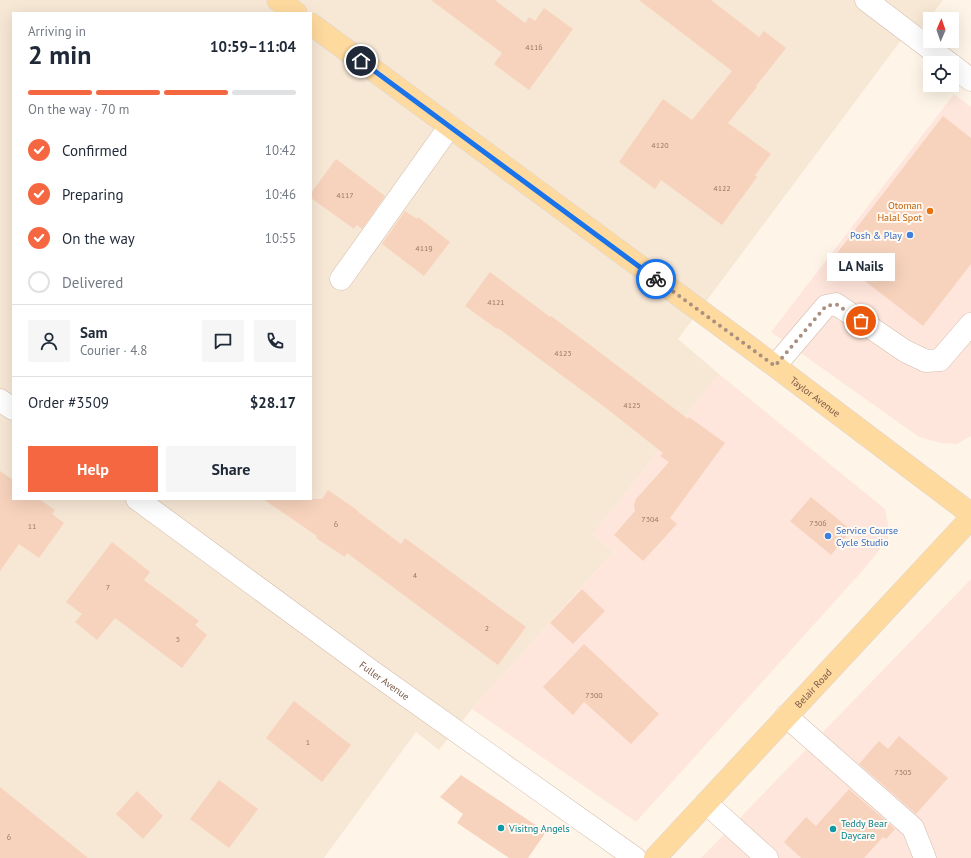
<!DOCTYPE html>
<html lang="en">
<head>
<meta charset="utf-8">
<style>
  :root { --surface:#fff; --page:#f6f6f7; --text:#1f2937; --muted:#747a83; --line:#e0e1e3; --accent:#f46741 }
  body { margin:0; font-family:"PT Sans",sans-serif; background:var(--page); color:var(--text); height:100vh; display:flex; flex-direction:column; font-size:15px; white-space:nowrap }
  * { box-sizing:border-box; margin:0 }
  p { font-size:13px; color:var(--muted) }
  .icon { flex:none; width:22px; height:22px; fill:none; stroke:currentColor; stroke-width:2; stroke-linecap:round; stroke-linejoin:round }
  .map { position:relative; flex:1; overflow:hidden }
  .side { position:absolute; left:12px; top:12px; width:300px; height:488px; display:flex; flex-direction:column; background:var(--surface); border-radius:0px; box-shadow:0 4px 16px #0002 }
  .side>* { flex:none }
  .needle { width:26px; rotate:2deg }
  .fabs { position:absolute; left:923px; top:12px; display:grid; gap:8px }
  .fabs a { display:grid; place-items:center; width:36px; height:36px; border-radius:0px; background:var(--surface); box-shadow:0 4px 16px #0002; font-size:20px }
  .pin { position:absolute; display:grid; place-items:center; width:34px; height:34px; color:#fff; margin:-17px; border:2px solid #fff; border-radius:50%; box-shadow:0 1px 4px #0007 }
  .courier { position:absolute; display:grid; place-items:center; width:40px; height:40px; margin:-20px; border:3px solid #1a73e8; border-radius:50%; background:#fff; color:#222; box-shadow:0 1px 5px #0007 }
  .bubble { position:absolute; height:28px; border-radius:0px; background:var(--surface); box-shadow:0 4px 16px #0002; font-size:13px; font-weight:700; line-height:28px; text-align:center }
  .headline em { font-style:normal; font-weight:700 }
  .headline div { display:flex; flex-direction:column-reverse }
  .headline { display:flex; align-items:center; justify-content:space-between; height:68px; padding:0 16px }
  h1 { font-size:26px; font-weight:700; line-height:30px }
  .bar { display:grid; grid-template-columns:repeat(4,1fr); gap:6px 4px; align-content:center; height:48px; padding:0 16px }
  .bar i { height:5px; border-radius:3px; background:var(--line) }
  .bar .active { background:var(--accent) }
  .bar p { grid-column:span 4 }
  .line { display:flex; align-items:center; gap:10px; padding:0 16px; border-top:1px solid var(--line) }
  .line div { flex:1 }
  .round { display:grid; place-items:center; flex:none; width:42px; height:42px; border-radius:0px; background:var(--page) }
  ol { padding:0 16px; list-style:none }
  li { display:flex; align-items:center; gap:12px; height:44px }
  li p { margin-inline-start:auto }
  li .icon { padding:4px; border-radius:50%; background:var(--accent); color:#fff; stroke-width:4 }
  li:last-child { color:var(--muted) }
  li i { width:22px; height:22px; border:2px solid var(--line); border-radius:50% }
  .button { display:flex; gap:8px; margin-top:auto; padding:8px 16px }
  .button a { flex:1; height:46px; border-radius:0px; background:var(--accent); color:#fff; font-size:16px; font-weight:700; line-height:46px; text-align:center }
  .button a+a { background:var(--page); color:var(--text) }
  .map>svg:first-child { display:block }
</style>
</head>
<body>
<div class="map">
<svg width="971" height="858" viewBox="0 0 971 858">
  <rect width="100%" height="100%" fill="#fef5e8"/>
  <path fill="#f7e7d5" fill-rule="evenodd" d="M0,0H943L925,24L899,43L678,339L719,374L593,534L613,552L472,709L439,750L416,732L324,858H0ZM13,13H311V499H13Z"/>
  <path fill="#ffe6dc" d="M954,94L971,107V436L957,444L941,443L919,437L771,332Z
    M719,374L885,509L888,524V539L864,569L636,822L472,709L613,552L592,535Z
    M971,579V858H701Z"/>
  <path fill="#f7d3bd" d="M431,0H495L525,23L529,17L535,21L544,8L573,29L529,90L494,64L502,53Z
    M639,0H711L759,37L764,31L786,48L756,86L757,87L728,123L771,154L755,175L757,177L722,225L661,180L655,189L619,162L663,99L692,120L732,71Z
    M943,116L971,138V264L923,326L834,257Z
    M336,159L385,196L362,229L357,225L354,229L311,198V193Z
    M405,211L417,219L418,217L450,242L424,276L382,244Z
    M490,272L550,317L551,316L586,342L688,419L689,417L725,443L670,518L677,524L643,561L614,535L635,511L634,505L636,499L669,462L660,456L663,453L606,408L498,328L497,329L465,306Z
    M0,471L13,480V499H39L55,510L52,514L64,523L39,558L19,544L0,571Z
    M328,490L357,510V511L401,544L405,538L526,627L498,665L347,553L345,557L316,538L317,536L263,499H322Z
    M811,497L851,530L831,555L790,521Z
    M112,542L150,572L144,580L199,621L195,625L207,635L182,668L115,618L97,640L75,622L82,614L66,602Z
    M582,589L605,611L573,644L550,623Z
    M584,644L659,714L631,744L584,702L573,715L543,687Z
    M294,701L351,745L322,782L266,738Z
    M899,736L948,778L916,814L859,764L879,741L888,749Z
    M461,775L546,832L528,858H509L457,823L463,814L440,797Z
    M219,780L258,809L229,848L190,819Z
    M0,787L88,858H0Z
    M849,789L895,829L886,839L883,837L864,858H801L784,842L806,817L816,826Z
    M137,791L163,816L143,839L116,814Z"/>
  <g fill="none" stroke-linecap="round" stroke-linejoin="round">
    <defs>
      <g id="minor">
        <path d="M866,0L949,63"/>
        <path d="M952,65L971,80"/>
        <path d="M341,279L450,126"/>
        <path d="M775,366L826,306L836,304L905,351L926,361L940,360L971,324"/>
        <path d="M0,400L13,409"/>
        <path id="s1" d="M137,499L370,670L635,858"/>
        <path d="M786,716L913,828L925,858"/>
        <path d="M706,803L767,858"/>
      </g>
      <g id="major">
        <path d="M278,0L296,13"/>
        <path id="s2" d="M311,24L775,366L971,514"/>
        <path id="s3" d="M655,858L971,518"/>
      </g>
    </defs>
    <use href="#minor" stroke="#d3bcac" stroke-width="23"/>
    <use href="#major" stroke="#ddd4cf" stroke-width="23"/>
    <use href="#minor" stroke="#fff" stroke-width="22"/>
    <use href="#major" stroke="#ffda9f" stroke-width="22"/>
  </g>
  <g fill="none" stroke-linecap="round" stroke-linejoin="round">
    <path stroke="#aa9080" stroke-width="4" stroke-dasharray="0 7.2" d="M656,279L775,366L826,306L836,304L861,321"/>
    <path stroke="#1a73e8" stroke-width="5" d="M361,61L656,279"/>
  </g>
  <circle fill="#e8710a" stroke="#fff9f1" stroke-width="1.5" cx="930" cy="211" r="4"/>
  <g fill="#3f7fe0" stroke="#fff9f1" stroke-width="1.5">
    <circle cx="910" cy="235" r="4"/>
    <circle cx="828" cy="536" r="4"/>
  </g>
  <g fill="#0f9aa8" stroke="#fff9f1" stroke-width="1.5">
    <circle cx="501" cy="828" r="4"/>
    <circle cx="833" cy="829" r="4"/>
  </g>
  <g text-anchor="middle" stroke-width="4" stroke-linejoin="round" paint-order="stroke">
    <g font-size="8" fill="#9b7865">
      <text x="534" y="50">4116</text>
      <text x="660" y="148">4120</text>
      <text x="722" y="191">4122</text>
      <text x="345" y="198">4117</text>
      <text x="424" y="251">4119</text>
      <text x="496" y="305">4121</text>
      <text x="563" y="356">4123</text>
      <text x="632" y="408">4125</text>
      <text x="650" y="522">7304</text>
      <text x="818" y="526">7306</text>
      <text x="336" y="527">6</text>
      <text x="32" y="529">11</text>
      <text x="415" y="578">4</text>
      <text x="108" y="590">7</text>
      <text x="487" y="631">2</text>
      <text x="178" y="642">5</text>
      <text x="594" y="698">7300</text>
      <text x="308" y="745">1</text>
      <text x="903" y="775">7305</text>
      <text x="9" y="840">6</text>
    </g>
    <g font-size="10" fill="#c56008" stroke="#fff9f1" text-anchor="end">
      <text x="922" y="209">Otoman<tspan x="922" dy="12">Halal Spot</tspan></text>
    </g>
    <g font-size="10" fill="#366cbe" stroke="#fff9f1" text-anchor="end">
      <text x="902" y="239">Posh &amp; Play</text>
      <text x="836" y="534" text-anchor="start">Service Course<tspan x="836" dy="12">Cycle Studio</tspan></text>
    </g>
    <g font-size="10" fill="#7c5a48" stroke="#fff9f1">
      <text dy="4" stroke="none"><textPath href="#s2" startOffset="627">Taylor Avenue</textPath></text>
      <text dy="4" stroke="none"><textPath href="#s1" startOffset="307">Fuller Avenue</textPath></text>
      <text dy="4" stroke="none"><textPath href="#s3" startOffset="232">Belair Road</textPath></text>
    </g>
    <g font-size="10" fill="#0d838f" stroke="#fff9f1" text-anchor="start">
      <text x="841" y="827">Teddy Bear<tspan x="841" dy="12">Daycare</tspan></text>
      <text x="509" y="832">Visitng Angels</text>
    </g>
  </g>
</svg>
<div class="fabs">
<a><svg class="needle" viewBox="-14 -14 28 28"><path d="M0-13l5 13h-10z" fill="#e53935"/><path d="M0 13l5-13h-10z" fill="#747a83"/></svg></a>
<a><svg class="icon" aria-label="locate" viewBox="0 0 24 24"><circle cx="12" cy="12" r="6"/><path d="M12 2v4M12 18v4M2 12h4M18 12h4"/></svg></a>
</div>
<div class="pin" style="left:861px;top:321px;background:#ea580c"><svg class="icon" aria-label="bag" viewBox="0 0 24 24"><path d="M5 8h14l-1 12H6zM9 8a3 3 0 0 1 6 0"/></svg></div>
<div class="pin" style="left:361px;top:61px;background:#1f2937"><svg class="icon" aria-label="home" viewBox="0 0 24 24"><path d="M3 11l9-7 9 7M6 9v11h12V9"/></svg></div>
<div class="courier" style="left:656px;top:279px"><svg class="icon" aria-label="bike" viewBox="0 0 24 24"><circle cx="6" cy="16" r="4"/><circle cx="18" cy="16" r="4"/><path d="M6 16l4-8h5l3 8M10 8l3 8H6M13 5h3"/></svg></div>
<div class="bubble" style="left:827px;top:253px;width:68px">LA Nails</div>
<section class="side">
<div class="headline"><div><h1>2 min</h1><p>Arriving in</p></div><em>10:59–11:04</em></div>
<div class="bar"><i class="active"></i><i class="active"></i><i class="active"></i><i></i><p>On the way · 70 m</p></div>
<ol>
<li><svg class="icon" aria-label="check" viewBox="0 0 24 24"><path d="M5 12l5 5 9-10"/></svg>Confirmed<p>10:42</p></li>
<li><svg class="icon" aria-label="check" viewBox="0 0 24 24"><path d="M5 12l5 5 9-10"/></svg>Preparing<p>10:46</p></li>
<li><svg class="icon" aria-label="check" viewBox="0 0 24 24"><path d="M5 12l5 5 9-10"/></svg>On the way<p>10:55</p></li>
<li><i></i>Delivered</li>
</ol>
<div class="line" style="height:72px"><a class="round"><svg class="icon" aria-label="person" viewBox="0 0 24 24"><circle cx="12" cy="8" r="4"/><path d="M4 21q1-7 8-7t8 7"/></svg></a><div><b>Sam</b><p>Courier · 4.8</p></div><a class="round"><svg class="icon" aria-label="chat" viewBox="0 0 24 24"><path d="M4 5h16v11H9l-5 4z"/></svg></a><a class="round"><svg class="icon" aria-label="phone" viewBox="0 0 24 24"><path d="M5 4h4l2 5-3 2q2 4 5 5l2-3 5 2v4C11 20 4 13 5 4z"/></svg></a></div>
<div class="line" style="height:52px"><div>Order #3509</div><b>$28.17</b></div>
<div class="button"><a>Help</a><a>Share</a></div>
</section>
</div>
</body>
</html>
